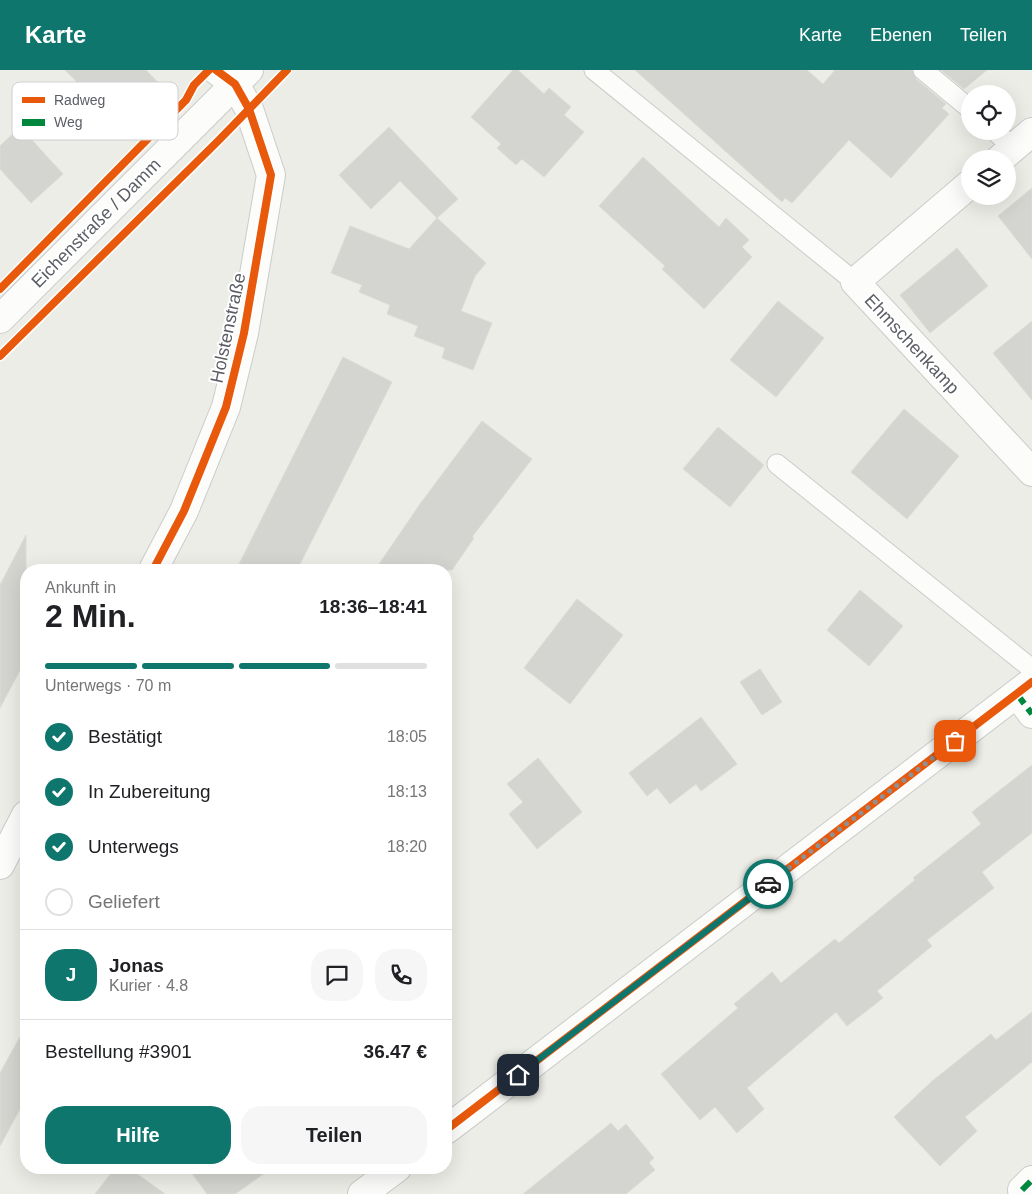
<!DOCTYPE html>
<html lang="de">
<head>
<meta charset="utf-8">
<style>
  :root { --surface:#fff; --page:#f6f6f6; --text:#202124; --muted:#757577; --line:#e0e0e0; --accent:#0f766e }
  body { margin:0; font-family:Helvetica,sans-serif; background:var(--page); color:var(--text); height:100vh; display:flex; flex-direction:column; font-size:19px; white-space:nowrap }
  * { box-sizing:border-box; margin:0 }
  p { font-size:16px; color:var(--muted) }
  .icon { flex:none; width:28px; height:28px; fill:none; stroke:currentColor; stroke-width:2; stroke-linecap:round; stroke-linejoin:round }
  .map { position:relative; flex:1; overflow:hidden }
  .panel { position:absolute; left:20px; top:494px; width:432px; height:610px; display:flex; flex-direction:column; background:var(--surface); border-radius:20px; box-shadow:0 5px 20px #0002 }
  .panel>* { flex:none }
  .tools { position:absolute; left:961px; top:15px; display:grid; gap:10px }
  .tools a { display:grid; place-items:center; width:55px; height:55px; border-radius:50%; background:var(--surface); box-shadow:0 5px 20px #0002; font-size:25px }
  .pin { position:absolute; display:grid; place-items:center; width:42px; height:42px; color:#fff; margin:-21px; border-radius:10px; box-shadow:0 2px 8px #0006 }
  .courier { position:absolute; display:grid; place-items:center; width:50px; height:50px; margin:-25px; border:4px solid #0f766e; border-radius:50%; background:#fff; color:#222; box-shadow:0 1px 6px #0007 }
  .summary em { font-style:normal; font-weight:800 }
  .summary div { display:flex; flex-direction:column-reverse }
  .summary { display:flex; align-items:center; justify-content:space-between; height:85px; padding:0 25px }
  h1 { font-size:32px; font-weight:800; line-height:38px }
  .bar { display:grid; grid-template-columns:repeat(4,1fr); gap:8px 5px; align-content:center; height:60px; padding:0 25px }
  .bar i { height:6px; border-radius:4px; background:var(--line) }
  .bar .current { background:var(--accent) }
  .bar p { grid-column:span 4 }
  .line { display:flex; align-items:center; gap:12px; padding:0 25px; border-top:1px solid var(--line) }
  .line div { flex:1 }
  .round { display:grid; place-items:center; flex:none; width:52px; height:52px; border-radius:20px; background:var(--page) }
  ol { padding:0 25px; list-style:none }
  li { display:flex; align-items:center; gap:15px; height:55px }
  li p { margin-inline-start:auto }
  li .icon { padding:5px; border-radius:50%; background:var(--accent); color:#fff; stroke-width:4 }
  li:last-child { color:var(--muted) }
  li i { width:28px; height:28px; border:2px solid var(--line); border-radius:50% }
  .action { display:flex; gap:10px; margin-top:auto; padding:10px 25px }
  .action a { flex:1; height:58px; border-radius:20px; background:var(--accent); color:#fff; font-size:20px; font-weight:800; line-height:58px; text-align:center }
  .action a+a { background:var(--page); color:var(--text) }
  header { display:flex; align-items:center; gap:30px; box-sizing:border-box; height:70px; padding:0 25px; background:var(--accent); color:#fff }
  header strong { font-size:24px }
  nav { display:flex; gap:28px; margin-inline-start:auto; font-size:18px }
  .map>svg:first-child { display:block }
</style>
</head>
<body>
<header>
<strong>Karte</strong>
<nav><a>Karte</a><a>Ebenen</a><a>Teilen</a></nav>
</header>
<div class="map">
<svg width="1032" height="1124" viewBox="0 0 1032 1124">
  <rect width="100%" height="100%" fill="#edede7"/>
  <path fill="#d4d4d0" stroke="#dcdcd6" d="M65,0H146L169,24L128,64Z
    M513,0H518L544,24L549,18L571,37L564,45L584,62L544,107L522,89L516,95L497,78L501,74L471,47Z
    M635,0H807L823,14L835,0H912L916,9L946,34L942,38L949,44L891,108L849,70L792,133L785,128L782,132Z
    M941,0H987L964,19Z
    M20,57L63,104L31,133L0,99V76Z
    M389,57L458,129L437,148L400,111L371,139L339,105Z
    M643,87L719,157L726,148L749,170L742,177L752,187L704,239L662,199L665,196L599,136Z
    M1032,118V189L998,146Z
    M437,148L486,193L475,206L461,241L492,253L473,300L442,288L445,278L414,266L418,256L387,244L390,235L359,222L362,215L331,203L350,156L409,179Z
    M957,178L988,216L930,263L900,225Z
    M778,231L824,268L776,327L730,290Z
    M1032,251V330L993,283Z
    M343,287L392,312L297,500H236Z
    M904,339L959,386L907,449L851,402Z
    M482,351L532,389L472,467L474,468L452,500H375L420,434Z
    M718,357L764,395L730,437L683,399Z
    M26,465V589L0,638V515Z
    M860,520L903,556L869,596L827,560Z
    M577,529L623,565L570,634L524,598Z
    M760,599L782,632L762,645L740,612Z
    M701,647L737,694L701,721L696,714L670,734L657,718L647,726L629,703Z
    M538,688L582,742L537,779L509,744L523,732L507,714Z
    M1032,695V763L982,802L994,818L927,870L932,876L877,921L883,928L847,956L836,942L747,1018L764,1039L737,1063L715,1037L700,1050L661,1004L738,938L734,934L772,902L781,913L835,869L839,873L915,810L913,808L981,754L972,742Z
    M1032,942V992L965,1047L977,1061L940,1096L894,1047L931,1012L991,964L996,970Z
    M26,956V1028L0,1076V1003Z
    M611,1053L618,1061L626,1054L654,1088L649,1093L655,1100L626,1124H523Z
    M115,1098H129L165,1124H95Z
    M188,1098H272L235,1124H207Z"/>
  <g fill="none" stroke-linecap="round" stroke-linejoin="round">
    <defs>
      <path id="lane" d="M594,0L855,212
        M923,0L970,39
        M995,61L1013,78
        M777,394L1032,599"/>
      <path id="street" d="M1000,89L1032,62
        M970,114L855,212L1032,402
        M153,500L184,441L226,337L244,263L271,105L249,39L235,14L216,0
        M1017,624L1032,644
        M0,795L26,745
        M446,1060L1032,612
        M1022,1120L1032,1110
        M362,1124L397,1098"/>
      <path id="secondary" d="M0,249L249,0"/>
    </defs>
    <use href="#lane" stroke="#cbcbca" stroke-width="21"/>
    <use href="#street" stroke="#cbcbca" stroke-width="30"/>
    <use href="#secondary" stroke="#cbcbcb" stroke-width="30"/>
    <use href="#lane" stroke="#fcfcfb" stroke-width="19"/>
    <use href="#street" stroke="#fcfcfb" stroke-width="28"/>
    <use href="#secondary" stroke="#fcfcfb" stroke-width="28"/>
    <path stroke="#00873e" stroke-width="6" stroke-dasharray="12 6" stroke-linecap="butt" d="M1017,624L1032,644
      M1022,1120L1032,1110"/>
    <defs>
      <path id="cycleway" d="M0,219L186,30L194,15L209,0
        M0,286L218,71L287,0
        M153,500L184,441L226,337L244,263L271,105L249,39L235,14L216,0
        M446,1060L1032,612"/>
    </defs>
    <use href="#cycleway" stroke="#fff" stroke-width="11"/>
    <use href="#cycleway" stroke="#e8590c" stroke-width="8"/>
  </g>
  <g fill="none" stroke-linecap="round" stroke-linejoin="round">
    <path stroke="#8f9093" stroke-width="5" stroke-dasharray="0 9" d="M768,814L955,671"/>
    <path stroke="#0f766e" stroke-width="6" d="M518,1005L768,814"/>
  </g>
  <g text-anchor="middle" stroke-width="4" stroke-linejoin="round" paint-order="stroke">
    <g font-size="18" fill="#5c5e66" stroke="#fff">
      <text transform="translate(96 153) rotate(-45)" y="6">Eichenstraße / Damm</text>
      <text transform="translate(228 258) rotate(-78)" y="6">Holstenstraße</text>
      <text transform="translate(912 274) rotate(47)" y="6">Ehmschenkamp</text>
    </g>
  </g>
  <rect x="12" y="12" width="166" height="58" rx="8" fill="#fff" stroke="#cecfd1" stroke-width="1"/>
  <rect x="22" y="27" width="23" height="6" fill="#e8590c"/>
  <rect x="22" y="49" width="23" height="7" fill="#00873e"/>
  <g font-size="14" fill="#5c5e66">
    <text x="54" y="35">Radweg</text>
    <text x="54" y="57">Weg</text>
  </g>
</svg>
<div class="tools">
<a><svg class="icon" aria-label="locate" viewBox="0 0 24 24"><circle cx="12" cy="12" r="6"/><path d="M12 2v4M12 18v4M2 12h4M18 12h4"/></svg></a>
<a><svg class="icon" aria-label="layers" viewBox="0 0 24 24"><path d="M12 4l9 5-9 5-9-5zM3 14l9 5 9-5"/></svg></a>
</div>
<div class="pin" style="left:955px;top:671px;background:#ea580c"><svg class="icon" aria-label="bag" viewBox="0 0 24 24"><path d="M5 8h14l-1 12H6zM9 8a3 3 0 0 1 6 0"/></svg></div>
<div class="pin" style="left:518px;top:1005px;background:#1f2937"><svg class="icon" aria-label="home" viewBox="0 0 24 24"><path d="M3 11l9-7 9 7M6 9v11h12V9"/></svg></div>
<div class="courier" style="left:768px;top:814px"><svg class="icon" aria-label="car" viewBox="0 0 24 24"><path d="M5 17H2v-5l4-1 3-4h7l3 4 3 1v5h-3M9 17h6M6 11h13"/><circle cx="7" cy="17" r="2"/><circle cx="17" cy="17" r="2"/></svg></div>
<section class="panel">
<div class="summary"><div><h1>2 Min.</h1><p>Ankunft in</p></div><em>18:36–18:41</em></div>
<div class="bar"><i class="current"></i><i class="current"></i><i class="current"></i><i></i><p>Unterwegs · 70 m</p></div>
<ol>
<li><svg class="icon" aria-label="check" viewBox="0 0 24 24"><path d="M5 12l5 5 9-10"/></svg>Bestätigt<p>18:05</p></li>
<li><svg class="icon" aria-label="check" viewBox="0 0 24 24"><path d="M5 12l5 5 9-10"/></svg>In Zubereitung<p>18:13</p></li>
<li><svg class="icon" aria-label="check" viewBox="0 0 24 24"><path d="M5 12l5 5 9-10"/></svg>Unterwegs<p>18:20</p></li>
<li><i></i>Geliefert</li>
</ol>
<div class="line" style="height:90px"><b class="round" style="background:var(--accent);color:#fff">J</b><div><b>Jonas</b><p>Kurier · 4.8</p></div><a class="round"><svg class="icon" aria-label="chat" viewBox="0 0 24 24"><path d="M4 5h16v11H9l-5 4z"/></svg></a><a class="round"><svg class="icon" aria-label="phone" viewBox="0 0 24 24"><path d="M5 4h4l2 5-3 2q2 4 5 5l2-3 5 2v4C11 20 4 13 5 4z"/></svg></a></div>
<div class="line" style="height:65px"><div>Bestellung #3901</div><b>36.47 €</b></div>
<div class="action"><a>Hilfe</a><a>Teilen</a></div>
</section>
</div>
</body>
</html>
